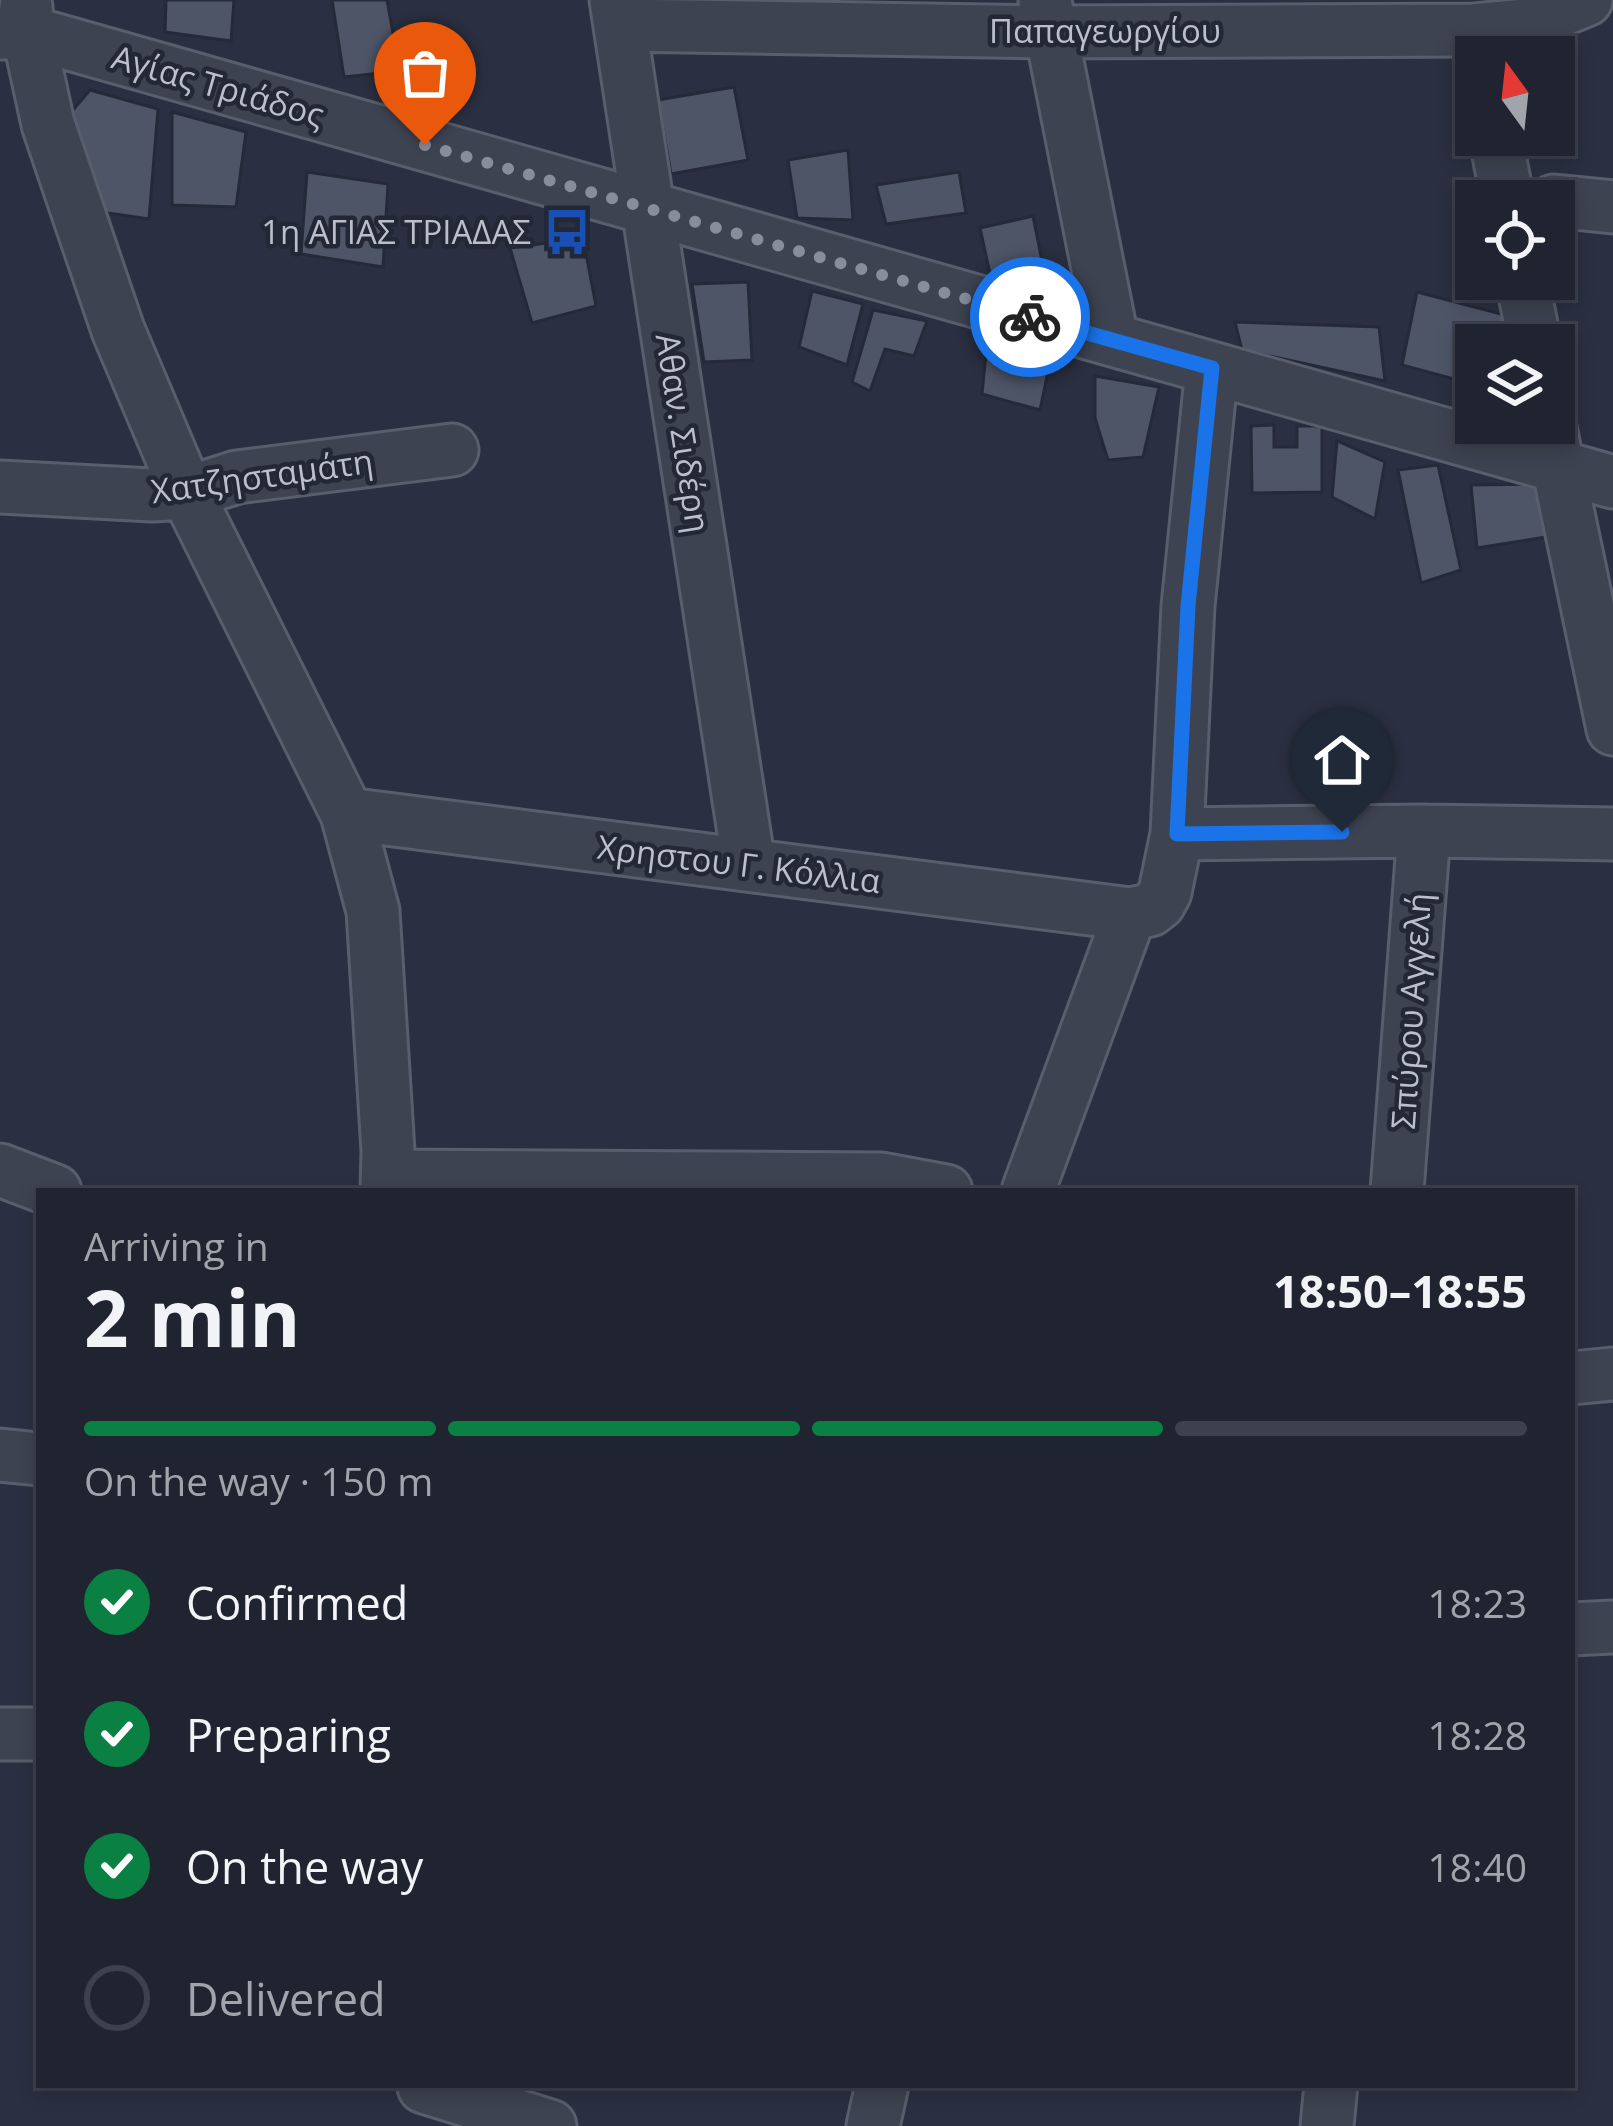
<!DOCTYPE html>
<html lang="en">
<head>
<meta charset="utf-8">
<style>
  :root { --surface:#202431; --page:#282c39; --text:#f1f3f6; --muted:#a2a4ab; --line:#3d414d; --accent:#0b8043 }
  body { margin:0; font-family:"Open Sans",sans-serif; background:var(--page); color:var(--text); height:100vh; display:flex; flex-direction:column; font-size:45px; white-space:nowrap }
  * { box-sizing:border-box; margin:0 }
  p { font-size:39px; color:var(--muted) }
  .icon { flex:none; width:66px; height:66px; fill:none; stroke:currentColor; stroke-width:2; stroke-linecap:round; stroke-linejoin:round }
  .map { position:relative; flex:1; overflow:hidden }
  .drawer { position:absolute; left:36px; top:1188px; width:1539px; height:900px; display:flex; flex-direction:column; background:var(--surface); border-radius:0px; box-shadow:0 6px 18px #0003,0 0 0 3px var(--line) }
  .drawer>* { flex:none }
  .needle { width:78px; rotate:345deg }
  .fabs { position:absolute; left:1455px; top:36px; display:grid; gap:24px }
  .fabs a { display:grid; place-items:center; width:120px; height:120px; border-radius:0px; background:var(--surface); box-shadow:0 6px 18px #0003,0 0 0 3px var(--line); font-size:60px }
  .pin { position:absolute; display:grid; place-items:center; width:102px; height:102px; color:#fff; margin:-123px -51px; border-radius:50% 50% 50% 0; rotate:-45deg; box-shadow:0 0 12px #0007 }
  .pin .icon { rotate:45deg }
  .courier { position:absolute; display:grid; place-items:center; width:120px; height:120px; margin:-60px; border:9px solid #1a73e8; border-radius:50%; background:#fff; color:#222; box-shadow:0 3px 15px #0007 }
  .summary em { font-style:normal; font-weight:700 }
  .summary div { display:flex; flex-direction:column-reverse }
  .summary { display:flex; align-items:center; justify-content:space-between; height:204px; padding:0 48px }
  h1 { font-size:78px; font-weight:700; line-height:90px }
  .bar { display:grid; grid-template-columns:repeat(4,1fr); gap:18px 12px; align-content:center; height:144px; padding:0 48px }
  .bar i { height:15px; border-radius:9px; background:var(--line) }
  .bar .on { background:var(--accent) }
  .bar p { grid-column:span 4 }
  ol { padding:0 48px; list-style:none }
  li { display:flex; align-items:center; gap:36px; height:132px }
  li p { margin-inline-start:auto }
  li .icon { padding:12px; border-radius:50%; background:var(--accent); color:#fff; stroke-width:4 }
  li:last-child { color:var(--muted) }
  li i { width:66px; height:66px; border:6px solid var(--line); border-radius:50% }
  .map>svg:first-child { display:block }
</style>
</head>
<body>
<div class="map">
<svg width="1613" height="2126" viewBox="0 0 1613 2126">
  <rect width="100%" height="100%" fill="#2a3041"/>
  <path fill="#4e5567" stroke="#242a38" stroke-width="3" d="M166,0H234L231,41L165,32Z
    M332,0H387L400,71L344,77Z
    M734,87L748,160L671,174L658,100Z
    M90,90L158,109L149,219L101,212L67,117Z
    M172,112L246,132L236,207L172,205Z
    M848,150L853,220L797,218L788,160Z
    M307,172L388,184L383,267L301,254Z
    M959,172L966,213L886,224L876,185Z
    M1033,216L1042,261L990,274L980,228Z
    M583,238L596,306L532,323L510,248Z
    M748,282L752,360L704,362L692,284Z
    M812,291L863,304L847,365L799,347Z
    M1417,292L1505,315L1497,345H1476V385L1402,365Z
    M873,310L927,321L914,356L885,349L870,391L852,382Z
    M1235,322L1379,327L1385,381L1242,350Z
    M987,343L1050,362L1040,410L982,394Z
    M1095,376L1159,387L1143,457L1108,460L1095,418Z
    M1274,425V447H1297V426H1322V492L1252,493L1251,426Z
    M1337,441L1385,462L1375,519L1332,497Z
    M1438,465L1461,570L1421,583L1398,470Z
    M1537,484L1546,537L1477,548L1471,485Z"/>
  <g fill="none" stroke-linecap="round" stroke-linejoin="round">
    <defs>
      <path id="minor" d="M616,0L749,865
        M1045,1L1112,339
        M26,7L28,32L48,124L118,330L187,493L347,814L373,911L388,1151L387,1191
        M620,25L1051,32L1474,30L1525,25L1586,0
        M0,33L28,32L1613,482
        M1495,135L1508,201
        M1554,201L1613,207
        M1522,279L1535,345
        M1549,423L1613,729
        M0,487L152,495L187,493L237,477L452,450
        M347,814L1130,914
        M1177,834L1424,831L1613,834
        M0,1170L55,1191
        M388,1176L881,1179L946,1191
        M1028,1191L1130,914L1150,910L1159,903L1165,892L1177,834L1188,606L1212,368
        M1397,1191L1424,831
        M1572,1378L1613,1374
        M0,1455L39,1459
        M1572,1629L1613,1627
        M0,1734H39
        M424,2087L550,2126
        M873,2126L882,2085
        M1327,2126L1331,2085"/>
    </defs>
    <use href="#minor" stroke="#585e6b" stroke-width="57"/>
    <use href="#minor" stroke="#3d4351" stroke-width="51"/>
  </g>
  <g fill="none" stroke-linecap="round" stroke-linejoin="round">
    <path stroke="#888d9b" stroke-width="12" stroke-dasharray="0 21.6" d="M425,145L1030,317"/>
    <path stroke="#1a73e8" stroke-width="15" d="M1030,317L1212,368L1188,606L1177,834L1342,832"/>
  </g>
  <defs>
    <symbol id="bus-bare" viewBox="-9 -9 18 18"><path d="M-5-6H5V4H4V6H2V4H-2V6H-4V4H-5ZM-3.5-4V0h7V-4ZM-3.5 1.2v1.5H-2V1.2ZM2 1.2v1.5H3.5V1.2Z" fill="#1a4fb4" stroke="#222836" stroke-width="2.5" paint-order="stroke"/></symbol>
  </defs>
  <g fill-rule="evenodd">
    <use href="#bus-bare" x="534" y="199" width="66" height="66"/>
  </g>
  <g text-anchor="middle" stroke-width="9" stroke-linejoin="round" paint-order="stroke">
    <g font-size="33" fill="#babfcb" stroke="#222836">
      <text x="1105" y="43">Παπαγεωργίου</text>
      <text transform="translate(218 86) rotate(16)" y="12">Αγίας Τριάδος</text>
      <text transform="translate(683 433) rotate(81)" y="12">Αθαν. Σιδέρη</text>
      <text transform="translate(262 476) rotate(-8)" y="12">Χατζησταμάτη</text>
      <text transform="translate(739 864) rotate(7)" y="12">Χρηστου Γ. Κόλλια</text>
      <text transform="translate(1411 1011) rotate(-86)" y="12">Σπύρου Αγγελή</text>
    </g>
    <g font-size="33" fill="#babfcb" stroke="#222836" text-anchor="end">
      <text x="531" y="244">1η ΑΓΙΑΣ ΤΡΙΑΔΑΣ</text>
    </g>
  </g>
</svg>
<div class="fabs">
<a><svg class="needle" viewBox="-14 -14 28 28"><path d="M0-13l5 13h-10z" fill="#e53935"/><path d="M0 13l5-13h-10z" fill="#a2a4ab"/></svg></a>
<a><svg class="icon" aria-label="locate" viewBox="0 0 24 24"><circle cx="12" cy="12" r="6"/><path d="M12 2v4M12 18v4M2 12h4M18 12h4"/></svg></a>
<a><svg class="icon" aria-label="layers" viewBox="0 0 24 24"><path d="M12 4l9 5-9 5-9-5zM3 14l9 5 9-5"/></svg></a>
</div>
<div class="pin" style="left:425px;top:145px;background:#ea580c"><svg class="icon" aria-label="bag" viewBox="0 0 24 24"><path d="M5 8h14l-1 12H6zM9 8a3 3 0 0 1 6 0"/></svg></div>
<div class="pin" style="left:1342px;top:832px;background:#1f2937"><svg class="icon" aria-label="home" viewBox="0 0 24 24"><path d="M3 11l9-7 9 7M6 9v11h12V9"/></svg></div>
<div class="courier" style="left:1030px;top:317px"><svg class="icon" aria-label="bike" viewBox="0 0 24 24"><circle cx="6" cy="16" r="4"/><circle cx="18" cy="16" r="4"/><path d="M6 16l4-8h5l3 8M10 8l3 8H6M13 5h3"/></svg></div>
<section class="drawer">
<div class="summary"><div><h1>2 min</h1><p>Arriving in</p></div><em>18:50–18:55</em></div>
<div class="bar"><i class="on"></i><i class="on"></i><i class="on"></i><i></i><p>On the way · 150 m</p></div>
<ol>
<li><svg class="icon" aria-label="check" viewBox="0 0 24 24"><path d="M5 12l5 5 9-10"/></svg>Confirmed<p>18:23</p></li>
<li><svg class="icon" aria-label="check" viewBox="0 0 24 24"><path d="M5 12l5 5 9-10"/></svg>Preparing<p>18:28</p></li>
<li><svg class="icon" aria-label="check" viewBox="0 0 24 24"><path d="M5 12l5 5 9-10"/></svg>On the way<p>18:40</p></li>
<li><i></i>Delivered</li>
</ol>
</section>
</div>
</body>
</html>
